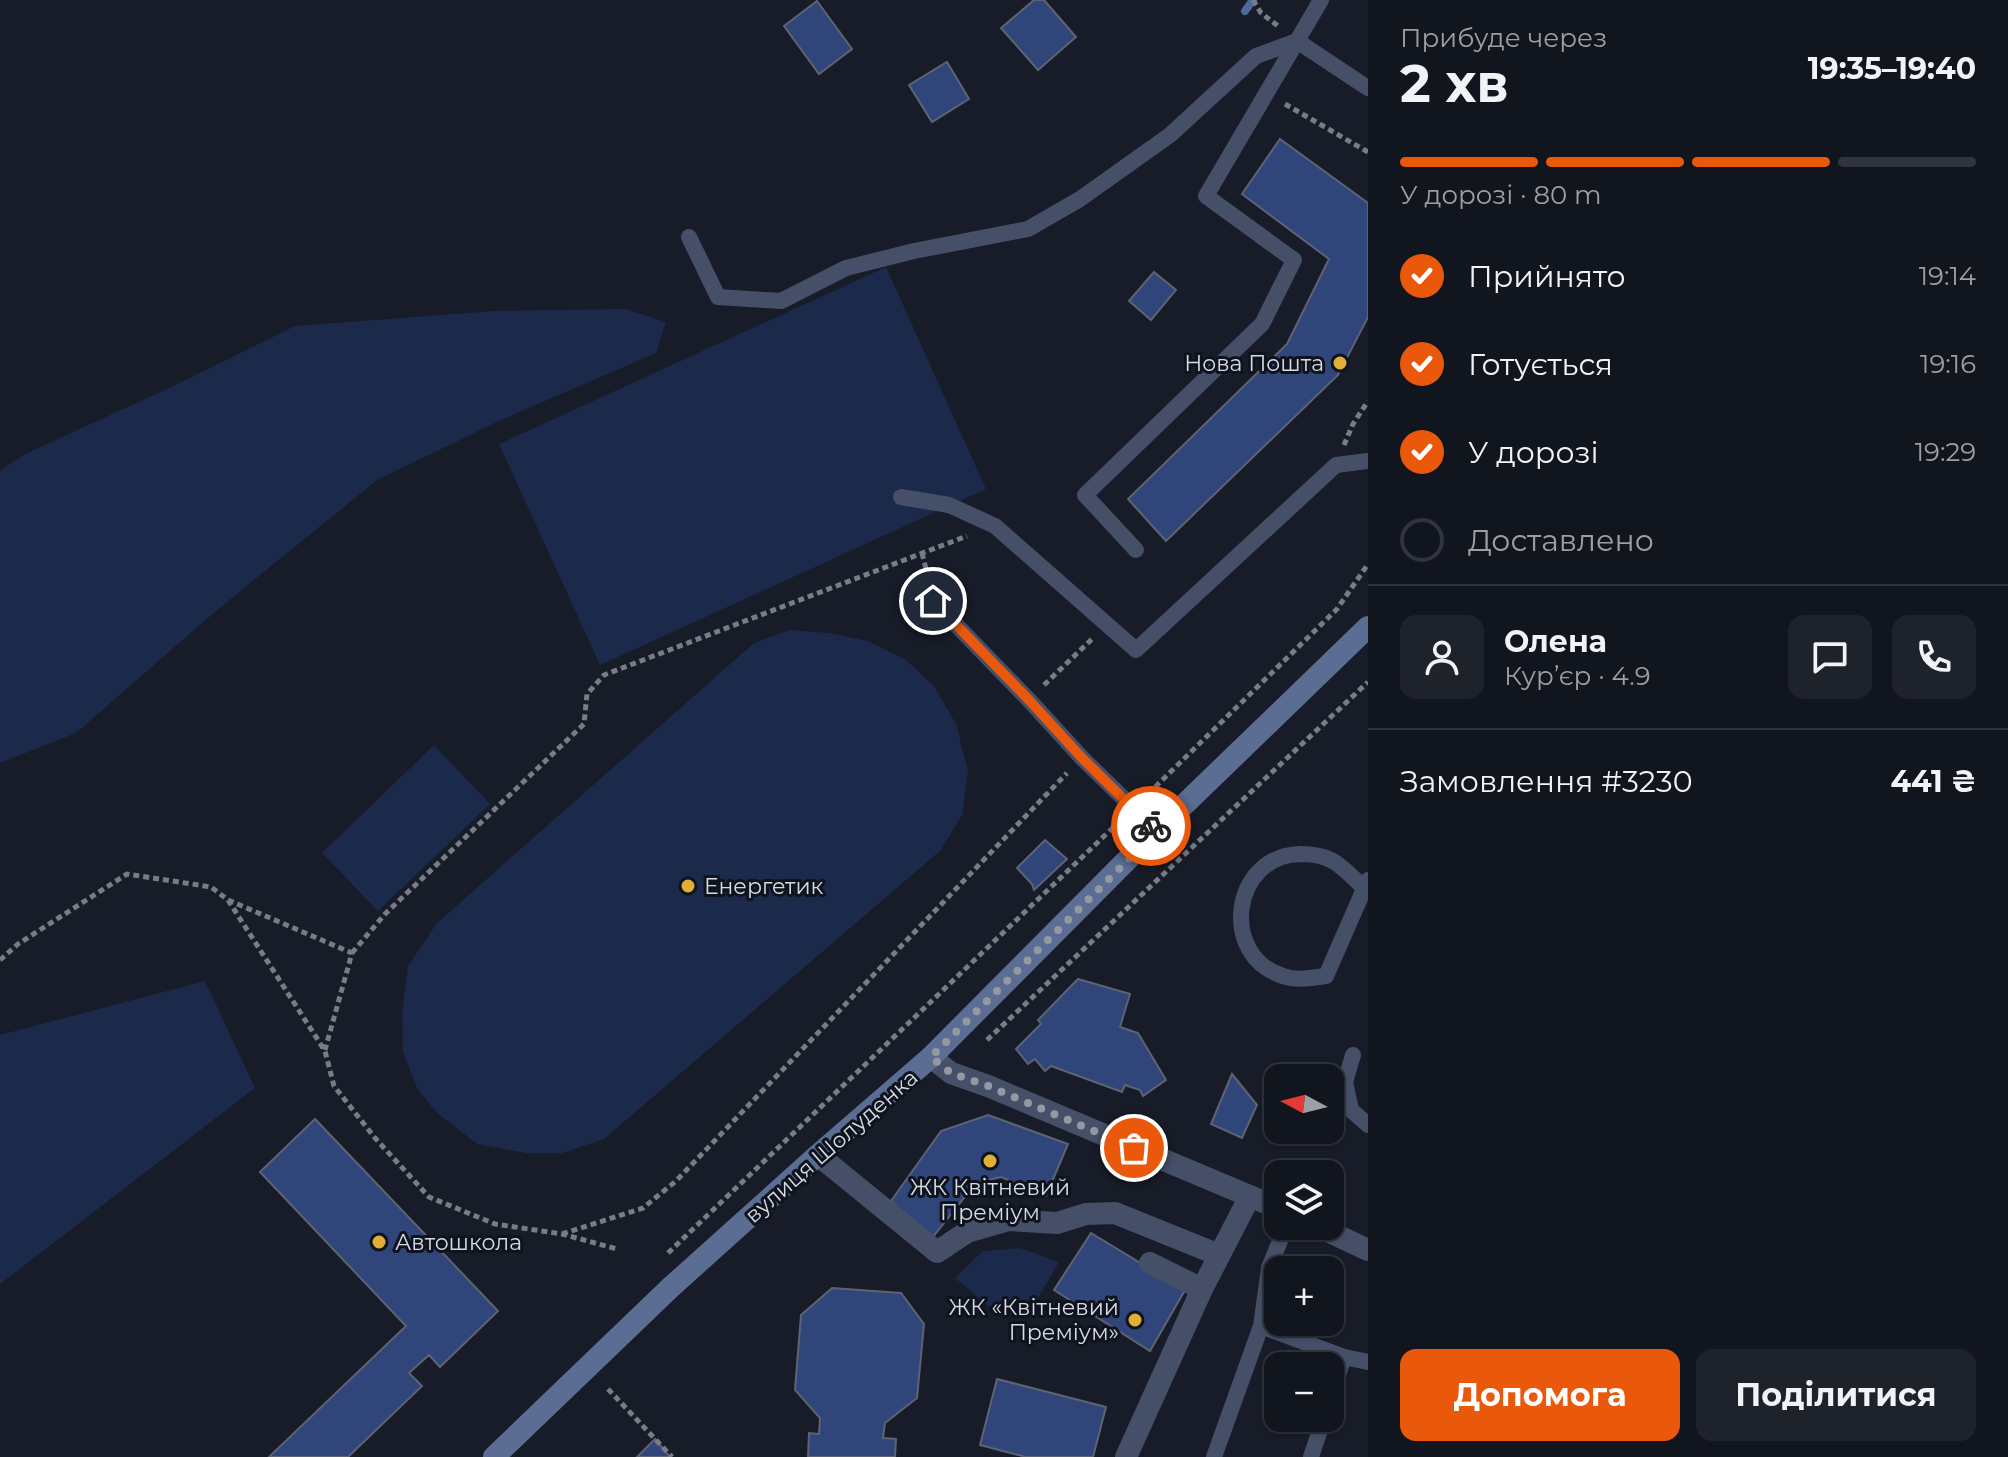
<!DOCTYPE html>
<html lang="uk">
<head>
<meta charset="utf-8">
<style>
  :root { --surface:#11151e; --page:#1e222b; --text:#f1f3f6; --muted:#9c9fa4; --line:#30343c; --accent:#ea580c }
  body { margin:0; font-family:Montserrat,sans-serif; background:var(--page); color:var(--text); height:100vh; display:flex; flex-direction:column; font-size:30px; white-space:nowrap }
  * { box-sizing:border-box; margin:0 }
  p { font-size:26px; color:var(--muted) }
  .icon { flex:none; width:44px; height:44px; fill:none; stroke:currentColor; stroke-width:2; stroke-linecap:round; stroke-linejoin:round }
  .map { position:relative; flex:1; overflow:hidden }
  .sheet { display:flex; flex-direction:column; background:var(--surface); width:640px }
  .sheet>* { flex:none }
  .needle { width:52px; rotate:277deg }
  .buttons { position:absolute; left:1264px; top:1064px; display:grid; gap:16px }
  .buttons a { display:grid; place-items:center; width:80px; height:80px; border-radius:16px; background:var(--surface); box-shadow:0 2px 6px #0004,0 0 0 2px var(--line); font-size:40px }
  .pin { position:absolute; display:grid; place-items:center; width:68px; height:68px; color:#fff; margin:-34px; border:4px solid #fff; border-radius:50%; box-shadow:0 2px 8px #0007 }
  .courier { position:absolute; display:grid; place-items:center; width:80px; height:80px; margin:-40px; border:6px solid #ea580c; border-radius:50%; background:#fff; color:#222; box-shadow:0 2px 10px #0007 }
  .head em { font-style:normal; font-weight:700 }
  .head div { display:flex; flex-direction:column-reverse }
  .head { display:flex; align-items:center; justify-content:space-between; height:136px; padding:0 32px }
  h1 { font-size:52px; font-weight:700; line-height:60px }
  .bar { display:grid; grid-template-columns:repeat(4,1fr); gap:12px 8px; align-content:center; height:96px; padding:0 32px }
  .bar i { height:10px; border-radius:6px; background:var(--line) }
  .bar .selected { background:var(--accent) }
  .bar p { grid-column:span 4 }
  .line { display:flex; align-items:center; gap:20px; padding:0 32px; border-top:2px solid var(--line) }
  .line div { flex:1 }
  .round { display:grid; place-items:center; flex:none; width:84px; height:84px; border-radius:16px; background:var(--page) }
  ol { padding:0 32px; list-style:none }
  li { display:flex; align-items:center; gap:24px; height:88px }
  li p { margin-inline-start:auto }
  li .icon { padding:8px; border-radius:50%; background:var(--accent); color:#fff; stroke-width:4 }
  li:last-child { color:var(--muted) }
  li i { width:44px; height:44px; border:4px solid var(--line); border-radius:50% }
  .primary-button { display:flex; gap:16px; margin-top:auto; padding:16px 32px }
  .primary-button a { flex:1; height:92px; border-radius:16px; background:var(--accent); color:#fff; font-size:32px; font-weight:700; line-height:92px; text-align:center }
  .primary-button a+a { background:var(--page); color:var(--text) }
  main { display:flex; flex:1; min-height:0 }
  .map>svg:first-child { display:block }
</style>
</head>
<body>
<main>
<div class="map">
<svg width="1368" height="1457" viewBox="0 0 1368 1457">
  <rect width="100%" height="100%" fill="#171c28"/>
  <path fill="#1b294b" d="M886,267L986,489L600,665L499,444Z
    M626,309L666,322L656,353L499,421L377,480L216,611L76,733L0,763V471L23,455L180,383L295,326L495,311Z
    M790,630L829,633L868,641L906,660L934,686L956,724L968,771L962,815L941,850L604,1139L562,1153H526L477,1144L436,1112L417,1088L403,1052L402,1013L408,966L437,923L754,643Z
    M434,745L490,804L378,911L322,853Z
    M205,981L255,1088L0,1284V1035Z
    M1020,1248L1059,1262L1031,1310L988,1306L955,1278L983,1251Z"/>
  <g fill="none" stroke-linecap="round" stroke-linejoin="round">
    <path stroke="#4f679f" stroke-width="8" d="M1245,11L1253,0"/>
  </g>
  <path fill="#30467b" stroke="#5d6372" stroke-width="2" d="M1034,0H1044L1076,37L1038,70L1001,28Z
    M817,1L852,49L819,74L784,26Z
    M947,62L969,99L932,122L909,85Z
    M1280,139L1368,203V317L1338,375L1166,541L1128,499L1287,344L1329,259L1242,194Z
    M1154,272L1176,290L1151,320L1129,301Z
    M1045,840L1067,859L1034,890L1032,884L1017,868Z
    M1078,979L1130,994L1120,1027L1138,1033L1166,1080L1143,1096L1140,1090L1125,1085L1122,1092L1051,1066L1045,1071L1035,1059L1028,1064L1016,1049L1041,1024L1038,1020Z
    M1232,1074L1257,1105L1242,1138L1211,1124Z
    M988,1115L1068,1144L1046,1196L1001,1177L976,1183L932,1238L891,1201L941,1131Z
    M315,1119L498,1311L440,1367L429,1355L409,1373L422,1386L348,1457H269L406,1326L260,1172Z
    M1091,1233L1185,1290L1150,1351L1054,1290Z
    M832,1288L901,1293L924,1324L917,1398L885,1423L883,1438L896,1439L895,1457H808L809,1433L819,1434L820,1418L795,1390L801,1315Z
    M997,1379L1106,1407L1093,1457H1026L980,1445Z
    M655,1439L670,1457H637Z"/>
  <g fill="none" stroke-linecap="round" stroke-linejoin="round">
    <path stroke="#777c86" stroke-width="5" stroke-dasharray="6 4" stroke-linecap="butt" d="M1253,0L1261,13L1278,26
      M1285,104L1368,152
      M1344,445L1353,424L1368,401
      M922,553L929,581
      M1044,685L1092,639
      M1148,794L1337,609L1368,564
      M228,900L325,1051L334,1086L375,1138L429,1197L495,1224L562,1234L617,1249
      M352,953L385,914L584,724L587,694L604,675L967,536
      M0,960L18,944L127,874L211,887L228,900L352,953L325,1050
      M987,1040L1368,682
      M562,1234L643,1208L676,1181L1067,773
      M668,1253L1121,820
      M608,1389L672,1457"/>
    <path stroke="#455068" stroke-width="16" d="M1321,0L1297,41L1368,88
      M689,237L718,297L781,301L846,268L914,251L1028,229L1080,199L1170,135L1256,56L1297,41
      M901,497L949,505L995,526L1136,650L1336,465L1368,461
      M1136,550L1085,495L1262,324L1294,260L1206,196L1297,41
      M933,601L1029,700L1082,758L1157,831
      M1364,888C1354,879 1343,866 1331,860C1321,855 1311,854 1300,854C1231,856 1219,956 1283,976C1297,981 1311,978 1326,976L1368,880
      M1353,1055L1345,1082L1351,1110L1368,1125
      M1261,1326L1344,1357L1368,1362
      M1330,1399L1344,1357
      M1214,1457L1261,1326L1269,1268L1286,1226
      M1311,1457L1324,1418"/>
    <path stroke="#455068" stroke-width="22" d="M931,1057L951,1073L988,1086L1278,1208
      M818,1155L937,1252L967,1232L1009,1220L1057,1223L1086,1214L1115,1213L1219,1255
      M1317,1226L1368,1250
      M1150,1263L1202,1289L1250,1196
      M1126,1457L1202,1289"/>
    <path stroke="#5b6d92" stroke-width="22" d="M494,1457L671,1287L818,1155L931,1057L1131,856L1368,627"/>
  </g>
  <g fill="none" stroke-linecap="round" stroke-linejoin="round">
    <path stroke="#9398a2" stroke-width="8" stroke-dasharray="0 14.4" d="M1134,1148L988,1086L951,1073L931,1057L1157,831L1151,826"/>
    <path stroke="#ea580c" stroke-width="10" d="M933,601L1029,700L1082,758L1151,826"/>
  </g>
  <g fill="#e1af34" stroke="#0e131e" stroke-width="3">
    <circle cx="1340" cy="363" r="8"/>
    <circle cx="688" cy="886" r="8"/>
    <circle cx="990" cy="1161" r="8"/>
    <circle cx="379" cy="1242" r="8"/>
    <circle cx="1135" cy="1320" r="8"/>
  </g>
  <g text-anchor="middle" stroke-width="6" stroke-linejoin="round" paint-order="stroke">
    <g font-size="22" fill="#d6dae3" stroke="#0e131e" text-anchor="end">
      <text x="1324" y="371">Нова Пошта</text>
      <text x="704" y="894" text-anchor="start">Енергетик</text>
      <text x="990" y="1195" text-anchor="middle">ЖК Квітневий<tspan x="990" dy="25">Преміум</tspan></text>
      <text x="395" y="1250" text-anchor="start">Автошкола</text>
      <text x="1119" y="1315">ЖК «Квітневий<tspan x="1119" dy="25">Преміум»</tspan></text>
    </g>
    <g font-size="22" fill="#d6dae3" stroke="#0e131e">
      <text transform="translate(831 1146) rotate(-41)" y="8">вулиця Шолуденка</text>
    </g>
  </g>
</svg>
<div class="buttons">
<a><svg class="needle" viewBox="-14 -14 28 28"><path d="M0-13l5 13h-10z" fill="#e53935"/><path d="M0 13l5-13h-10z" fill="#9c9fa4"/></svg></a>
<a><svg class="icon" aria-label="layers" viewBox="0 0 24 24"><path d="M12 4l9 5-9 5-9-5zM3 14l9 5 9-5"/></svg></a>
<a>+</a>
<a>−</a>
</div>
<div class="pin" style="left:1134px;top:1148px;background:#ea580c"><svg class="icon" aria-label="bag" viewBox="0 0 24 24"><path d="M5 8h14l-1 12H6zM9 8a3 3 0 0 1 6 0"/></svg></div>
<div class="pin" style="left:933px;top:601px;background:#1f2937"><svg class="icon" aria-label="home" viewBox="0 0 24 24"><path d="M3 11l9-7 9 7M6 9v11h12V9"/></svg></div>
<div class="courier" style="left:1151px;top:826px"><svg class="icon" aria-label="bike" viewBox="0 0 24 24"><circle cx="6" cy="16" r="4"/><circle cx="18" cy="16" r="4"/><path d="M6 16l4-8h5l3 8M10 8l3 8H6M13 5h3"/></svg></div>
</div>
<section class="sheet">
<div class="head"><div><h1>2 хв</h1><p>Прибуде через</p></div><em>19:35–19:40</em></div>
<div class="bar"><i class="selected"></i><i class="selected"></i><i class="selected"></i><i></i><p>У дорозі · 80 m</p></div>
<ol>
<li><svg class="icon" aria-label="check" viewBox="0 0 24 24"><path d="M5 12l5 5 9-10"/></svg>Прийнято<p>19:14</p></li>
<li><svg class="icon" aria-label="check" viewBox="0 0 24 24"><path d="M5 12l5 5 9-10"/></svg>Готується<p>19:16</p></li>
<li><svg class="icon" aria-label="check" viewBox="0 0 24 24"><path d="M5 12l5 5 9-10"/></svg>У дорозі<p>19:29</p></li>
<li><i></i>Доставлено</li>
</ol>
<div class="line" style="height:144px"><a class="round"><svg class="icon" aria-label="person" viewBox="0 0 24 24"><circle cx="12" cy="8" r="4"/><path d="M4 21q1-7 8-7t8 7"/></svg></a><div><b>Олена</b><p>Кур’єр · 4.9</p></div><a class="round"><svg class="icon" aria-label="chat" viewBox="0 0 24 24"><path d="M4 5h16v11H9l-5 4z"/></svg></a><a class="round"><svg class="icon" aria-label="phone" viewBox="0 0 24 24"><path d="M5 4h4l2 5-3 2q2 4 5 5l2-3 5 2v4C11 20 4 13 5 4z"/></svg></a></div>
<div class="line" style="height:104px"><div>Замовлення #3230</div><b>441 ₴</b></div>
<div class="primary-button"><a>Допомога</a><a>Поділитися</a></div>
</section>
</main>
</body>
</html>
